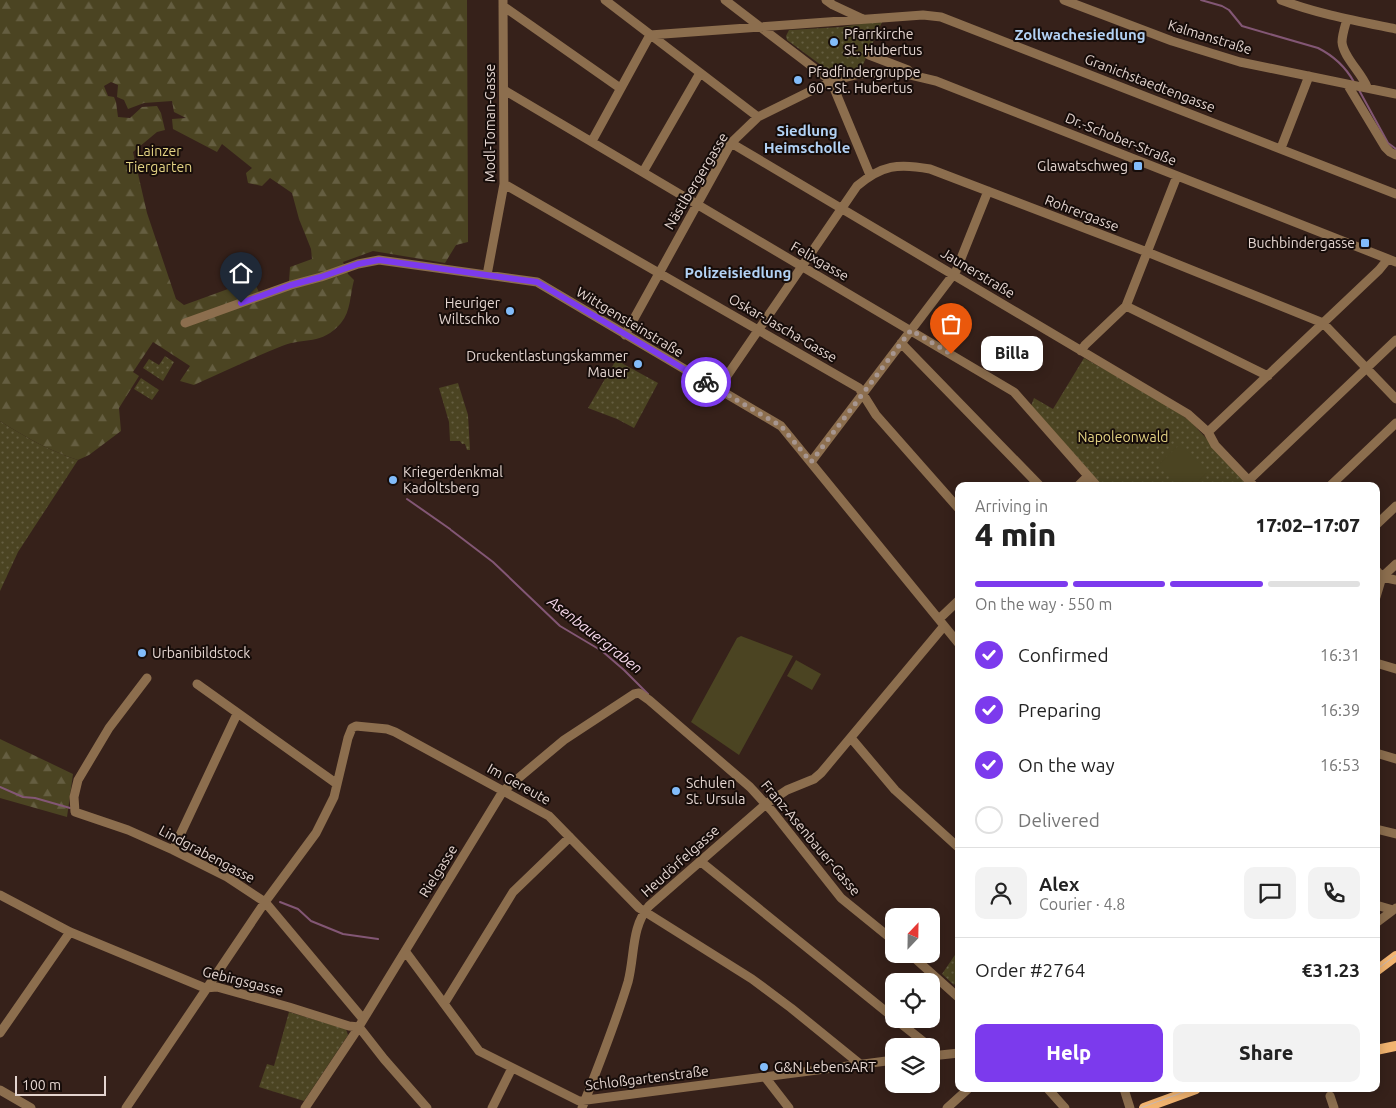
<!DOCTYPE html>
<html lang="en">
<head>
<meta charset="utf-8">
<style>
  :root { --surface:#fff; --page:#f2f2f2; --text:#222; --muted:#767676; --line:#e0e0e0; --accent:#7c3aed }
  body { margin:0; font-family:Ubuntu,sans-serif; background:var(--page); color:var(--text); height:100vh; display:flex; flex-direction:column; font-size:19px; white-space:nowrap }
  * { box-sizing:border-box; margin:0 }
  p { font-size:16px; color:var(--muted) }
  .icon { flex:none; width:28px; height:28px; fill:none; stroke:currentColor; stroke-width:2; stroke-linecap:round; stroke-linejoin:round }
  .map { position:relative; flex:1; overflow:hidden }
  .panel { position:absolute; left:955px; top:482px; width:425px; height:610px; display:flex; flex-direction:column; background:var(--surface); border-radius:10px; box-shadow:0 2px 12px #0003 }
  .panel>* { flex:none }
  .needle { width:32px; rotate:22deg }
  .buttons { position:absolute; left:885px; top:908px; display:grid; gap:10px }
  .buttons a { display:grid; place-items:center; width:55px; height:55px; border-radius:10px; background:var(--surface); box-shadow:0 2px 12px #0003; font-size:25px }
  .scale { position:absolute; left:15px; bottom:12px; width:91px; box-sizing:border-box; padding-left:5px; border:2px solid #e4d5d0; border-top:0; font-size:14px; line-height:18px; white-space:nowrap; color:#e4d5d0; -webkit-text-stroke:4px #170d0a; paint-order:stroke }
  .pin { position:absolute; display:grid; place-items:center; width:42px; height:42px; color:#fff; margin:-51px -21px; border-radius:50% 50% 50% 0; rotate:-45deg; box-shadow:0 0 5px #0007 }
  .pin .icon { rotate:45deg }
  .courier { position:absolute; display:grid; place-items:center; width:50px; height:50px; margin:-25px; border:4px solid #7c3aed; border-radius:50%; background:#fff; color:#222; box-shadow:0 1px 6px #0007 }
  .bubble { position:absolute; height:35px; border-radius:10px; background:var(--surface); box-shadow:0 2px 12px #0003; font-size:16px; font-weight:800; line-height:35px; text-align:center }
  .overview em { font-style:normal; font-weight:800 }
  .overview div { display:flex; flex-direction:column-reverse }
  .overview { display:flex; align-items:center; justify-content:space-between; height:85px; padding:0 20px }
  h1 { font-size:32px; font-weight:800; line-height:38px }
  .bar { display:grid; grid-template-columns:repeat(4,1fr); gap:8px 5px; align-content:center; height:60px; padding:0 20px }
  .bar i { height:6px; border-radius:4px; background:var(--line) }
  .bar .on { background:var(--accent) }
  .bar p { grid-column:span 4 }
  .line { display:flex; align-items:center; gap:12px; padding:0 20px; border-top:1px solid var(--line) }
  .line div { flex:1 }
  .round { display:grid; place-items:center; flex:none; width:52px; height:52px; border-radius:10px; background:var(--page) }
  ol { padding:0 20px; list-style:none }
  li { display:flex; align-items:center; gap:15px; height:55px }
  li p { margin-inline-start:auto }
  li .icon { padding:5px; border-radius:50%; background:var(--accent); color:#fff; stroke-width:4 }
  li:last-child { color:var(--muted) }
  li i { width:28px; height:28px; border:2px solid var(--line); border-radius:50% }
  .primary-button { display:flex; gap:10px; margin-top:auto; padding:10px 20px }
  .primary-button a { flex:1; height:58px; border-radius:10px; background:var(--accent); color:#fff; font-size:20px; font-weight:800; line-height:58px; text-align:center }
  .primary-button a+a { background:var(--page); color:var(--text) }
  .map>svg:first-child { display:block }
</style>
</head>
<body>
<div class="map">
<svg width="1396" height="1108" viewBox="0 0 1396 1108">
  <defs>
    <pattern id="green-dots" width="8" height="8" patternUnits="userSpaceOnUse" patternTransform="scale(1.25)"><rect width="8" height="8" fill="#4b4422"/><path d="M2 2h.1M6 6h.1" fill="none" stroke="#655e41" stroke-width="1.8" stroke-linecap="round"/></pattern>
    <pattern id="forest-firs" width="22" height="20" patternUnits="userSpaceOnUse" patternTransform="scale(1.25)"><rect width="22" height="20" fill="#4b4422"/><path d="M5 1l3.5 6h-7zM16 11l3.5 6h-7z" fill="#655e41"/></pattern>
  </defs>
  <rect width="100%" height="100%" fill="#36211a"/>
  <path fill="url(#green-dots)" d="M883,20L861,69L842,72L829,71L787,40L786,36L789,30L842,27Z
    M165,356L174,362L163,381L143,368L149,359L159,365Z
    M1084,358L1163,402L1190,421L1251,486H1102L1031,406L1034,398L1053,409Z
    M616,360L658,383L634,428L617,419L588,408Z
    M141,378L159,390L152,400L134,389Z
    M458,383L468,415L470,450H467L465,444H462L460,441H450L449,422L439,388Z
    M0,421C25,437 50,451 78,460L18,552L0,591Z
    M959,949V978L954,985L942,974Z
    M289,1012L346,1029L348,1035L304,1101L259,1087L267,1064L274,1066Z"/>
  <path fill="url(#forest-firs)" fill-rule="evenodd" d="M0,0H467L468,242L456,245L445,263L373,251L343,262L348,274L354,280C350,294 351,311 341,323C321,346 305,337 282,346C252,358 223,372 194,385L180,381L190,366L153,342L133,372L139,376L119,408L121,431L89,455L78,460C50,451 25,437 0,421ZM111,82L118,85L117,97L124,100L128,109L144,103L172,101L174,112L186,118L172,119L173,129L217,152L222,144L252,168L246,173L248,183L262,186L270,178L292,193L299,219L311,249L312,259L290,267L289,282L259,292L254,282L252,283L251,280L244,282V286L239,285L184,305L176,299L147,213L133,152L157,132L165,130L161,113L157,106L142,107L130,118L118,117L116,102L114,97L108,96L104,86Z
    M0,739L73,774L67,817L0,798Z"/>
  <path fill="#4b4422" d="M1180,444L1208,472L1193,486H1179L1158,465Z
    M741,636L793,656L739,755L691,722L737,638Z
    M796,660L821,674L812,690L787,676Z"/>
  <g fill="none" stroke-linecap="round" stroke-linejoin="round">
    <path stroke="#835775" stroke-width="2" d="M1201,0L1222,6L1229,10L1242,26L1318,48C1334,56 1345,66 1354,82
      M1359,90L1388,143L1396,149
      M407,499L450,529
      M451,530L493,562L560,626L602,651L624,670L648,694
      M0,787L23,797L35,798L70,808
      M280,902L298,909L311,921L343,934L378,939"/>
    <path stroke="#8c6e4e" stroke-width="9" d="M605,0L758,117
      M725,0L831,81L870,175
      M826,0L833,5L863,19
      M1064,0L1172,41L1240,62L1396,94
      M1281,0C1318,14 1357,21 1396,29
      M503,6L620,88
      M1347,19C1345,26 1342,35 1342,42C1343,57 1362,73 1367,87
      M869,55L908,70
      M1347,84L1385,147L1390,152L1396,155
      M504,90L1014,392L1097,486
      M592,141L650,35L923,15L941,17L1396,194
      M731,143L1188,414L1208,432L1215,445L1254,486
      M1281,148L1309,76
      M643,172L700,73
      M504,184L859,388L876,415L959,509
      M487,275L504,184L503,0
      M1126,306L1268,376
      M185,323L291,285L321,277L358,264L379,260L537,282L781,426L959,644
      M625,335L731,143L758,117L831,81L860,74L898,72L936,81L1396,262
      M901,343L1040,486
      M1081,351L1085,345L1126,306L1177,176
      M718,389L857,186C882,165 898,163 930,169L1147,252L1323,323L1396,399
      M1208,432L1379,270L1388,259
      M811,462L956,271L988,191
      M1249,480L1396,340
      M1078,486L1088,476
      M1330,486L1396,423
      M1376,525L1396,506
      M1376,570L1382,577L1396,580
      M1376,597L1382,577L1396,564
      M939,619L959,600
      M1376,663L1396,669
      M147,678L109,728L78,780L74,797L75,812L128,830L173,850L227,877L265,902L363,1019
      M197,684L337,784
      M851,738L895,790L959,848
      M1376,753L1396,759
      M1376,829L1396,834
      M173,850L237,714
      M700,861L894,1018
      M0,895L70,932L205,988L217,987L289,1007L349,1026L359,1027
      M1376,905L1393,910
      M1376,923L1396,908
      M405,951L479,1051L579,1101L894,1060
      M910,954L959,998
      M444,1004L513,892L570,837
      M895,1019L929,1046
      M359,1027L384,1059L427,1108
      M0,1033L70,932
      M931,1056L959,1053
      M765,1077L789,1108
      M1048,1089L1065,1108
      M1124,1089L1130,1108
      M0,1090L31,1108
      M1330,1096L1334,1108
      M126,1108L265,902L316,833L334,797L348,738L352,728L356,726L387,729L395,732L549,816L639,908L752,979L791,1008L860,1064
      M305,1108L355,1033L503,791L564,740L634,694L639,693L649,700L750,787L772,811L841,898L894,941
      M492,1108L512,1068
      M582,1108C598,1067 615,1025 628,982C635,955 631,927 649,906L766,804L787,790L814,779L821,773L944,626
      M947,1108L968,1089"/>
    <path stroke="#f2b470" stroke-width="10" d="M1376,971L1396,956
      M1376,1050L1396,1046
      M1144,1108L1196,1089"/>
    <path stroke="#c9b9b4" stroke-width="1" d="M1376,970L1396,955
      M1140,1108L1192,1089"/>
  </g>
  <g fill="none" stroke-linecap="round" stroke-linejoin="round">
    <path stroke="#a79690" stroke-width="5" stroke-dasharray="0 9" d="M706,382L781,426L811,462L911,330L951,354"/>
    <path stroke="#7c3aed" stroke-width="6" d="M241,303L291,285L321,277L358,264L379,260L537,282L706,382"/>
  </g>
  <g fill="#82bcfa" stroke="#170d0a" stroke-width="2">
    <circle cx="834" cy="42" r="5"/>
    <circle cx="798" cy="80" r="5"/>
    <rect x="1133" y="161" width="10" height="10" rx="2.5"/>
    <rect x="1360" y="238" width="10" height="10" rx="2.5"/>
    <circle cx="510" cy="311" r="5"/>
    <circle cx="638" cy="364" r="5"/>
    <circle cx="393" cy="480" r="5"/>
    <circle cx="142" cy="653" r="5"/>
    <circle cx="676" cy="791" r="5"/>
    <circle cx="764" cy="1067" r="5"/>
  </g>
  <g text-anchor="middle" stroke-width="4" stroke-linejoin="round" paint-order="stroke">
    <g font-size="14" fill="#e4d5d0" stroke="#170d0a" text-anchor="start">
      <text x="844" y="39">Pfarrkirche<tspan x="844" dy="16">St. Hubertus</tspan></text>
      <text x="808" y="77">Pfadfindergruppe<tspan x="808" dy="16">60 - St. Hubertus</tspan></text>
      <text x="1128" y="171" text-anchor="end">Glawatschweg</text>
      <text x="1355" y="248" text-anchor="end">Buchbindergasse</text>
      <text x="500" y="308" text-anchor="end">Heuriger<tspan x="500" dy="16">Wiltschko</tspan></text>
      <text x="628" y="361" text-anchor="end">Druckentlastungskammer<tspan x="628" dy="16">Mauer</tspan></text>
      <text x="403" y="477">Kriegerdenkmal<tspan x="403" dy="16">Kadoltsberg</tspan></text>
      <text x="152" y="658">Urbanibildstock</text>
      <text x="686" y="788">Schulen<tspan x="686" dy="16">St. Ursula</tspan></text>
      <text x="774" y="1072">G&amp;N LebensART</text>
    </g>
    <g font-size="14" fill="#e4d5d0" stroke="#170d0a">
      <text transform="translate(1210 37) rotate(17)" y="5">Kalmanstraße</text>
      <text transform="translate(1150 83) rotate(21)" y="5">Granichstaedtengasse</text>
      <text transform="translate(490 123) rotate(-90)" y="5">Modl-Toman-Gasse</text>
      <text transform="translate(1121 139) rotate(22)" y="5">Dr.-Schober-Straße</text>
      <text transform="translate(696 181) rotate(-59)" y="5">Nästlbergergasse</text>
      <text transform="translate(1082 213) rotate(21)" y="5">Rohrergasse</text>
      <text transform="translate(820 261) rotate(30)" y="5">Felixgasse</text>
      <text transform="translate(978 273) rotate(31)" y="5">Jaunerstraße</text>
      <text transform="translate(630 322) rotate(31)" y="5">Wittgensteinstraße</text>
      <text transform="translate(783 328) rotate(30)" y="5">Oskar-Jascha-Gasse</text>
      <text transform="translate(519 784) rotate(29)" y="5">Im Gereute</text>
      <text transform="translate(811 838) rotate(50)" y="5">Franz-Asenbauer-Gasse</text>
      <text transform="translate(207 854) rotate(28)" y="5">Lindgrabengasse</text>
      <text transform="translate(680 861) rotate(-42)" y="5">Heudörfelgasse</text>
      <text transform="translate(438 871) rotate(-58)" y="5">Rielgasse</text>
      <text transform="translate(243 981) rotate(14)" y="5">Gebirgsgasse</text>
      <text transform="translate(647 1078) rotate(-7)" y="5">Schloßgartenstraße</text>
    </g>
    <g font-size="14" fill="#e3d283" stroke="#170d0a">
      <text x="159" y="156">Lainzer<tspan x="159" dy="16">Tiergarten</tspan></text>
      <text x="1123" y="442">Napoleonwald</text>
    </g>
    <g font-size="15" font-weight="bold" fill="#b2d2f5" stroke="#170d0a">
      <text x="1080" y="40">Zollwachesiedlung</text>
      <text x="807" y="136">Siedlung<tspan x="807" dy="17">Heimscholle</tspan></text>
      <text x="738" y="278">Polizeisiedlung</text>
    </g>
    <g font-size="15" font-style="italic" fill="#f7d9ec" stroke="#170d0a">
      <text transform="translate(595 635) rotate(38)" y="5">Asenbauergraben</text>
    </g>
  </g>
</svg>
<div class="buttons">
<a><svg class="needle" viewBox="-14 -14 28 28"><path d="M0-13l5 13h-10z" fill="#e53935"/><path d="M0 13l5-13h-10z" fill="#767676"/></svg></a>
<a><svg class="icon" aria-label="locate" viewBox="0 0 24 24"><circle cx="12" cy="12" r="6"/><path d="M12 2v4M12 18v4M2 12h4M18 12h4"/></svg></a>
<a><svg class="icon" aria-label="layers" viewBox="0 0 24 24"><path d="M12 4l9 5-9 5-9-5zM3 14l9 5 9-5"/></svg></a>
</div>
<div class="scale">100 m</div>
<div class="pin" style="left:951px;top:354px;background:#ea580c"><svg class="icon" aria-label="bag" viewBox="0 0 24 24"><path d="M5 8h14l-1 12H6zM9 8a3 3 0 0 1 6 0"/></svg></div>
<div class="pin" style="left:241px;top:303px;background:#1f2937"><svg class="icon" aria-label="home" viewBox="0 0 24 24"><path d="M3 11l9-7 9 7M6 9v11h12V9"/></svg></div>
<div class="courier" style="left:706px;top:382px"><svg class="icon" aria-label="bike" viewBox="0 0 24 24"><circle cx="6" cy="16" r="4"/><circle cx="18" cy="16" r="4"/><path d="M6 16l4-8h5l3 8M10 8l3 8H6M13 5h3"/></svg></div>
<div class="bubble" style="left:981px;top:336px;width:62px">Billa</div>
<section class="panel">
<div class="overview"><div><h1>4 min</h1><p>Arriving in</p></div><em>17:02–17:07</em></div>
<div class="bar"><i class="on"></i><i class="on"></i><i class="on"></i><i></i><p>On the way · 550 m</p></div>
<ol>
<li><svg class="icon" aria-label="check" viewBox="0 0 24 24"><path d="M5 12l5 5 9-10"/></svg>Confirmed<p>16:31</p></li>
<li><svg class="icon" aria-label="check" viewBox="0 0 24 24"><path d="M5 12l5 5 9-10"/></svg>Preparing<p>16:39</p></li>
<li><svg class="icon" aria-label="check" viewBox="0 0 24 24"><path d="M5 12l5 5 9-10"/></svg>On the way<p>16:53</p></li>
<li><i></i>Delivered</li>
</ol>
<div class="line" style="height:90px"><a class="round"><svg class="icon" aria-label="person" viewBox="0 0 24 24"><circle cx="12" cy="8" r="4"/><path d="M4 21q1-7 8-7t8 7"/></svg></a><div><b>Alex</b><p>Courier · 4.8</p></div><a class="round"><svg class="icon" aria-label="chat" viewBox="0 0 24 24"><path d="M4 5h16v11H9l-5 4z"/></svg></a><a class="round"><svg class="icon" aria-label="phone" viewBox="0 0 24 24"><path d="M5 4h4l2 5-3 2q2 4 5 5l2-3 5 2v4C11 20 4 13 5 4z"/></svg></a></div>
<div class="line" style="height:65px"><div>Order #2764</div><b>€31.23</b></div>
<div class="primary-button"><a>Help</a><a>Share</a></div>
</section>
</div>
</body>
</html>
